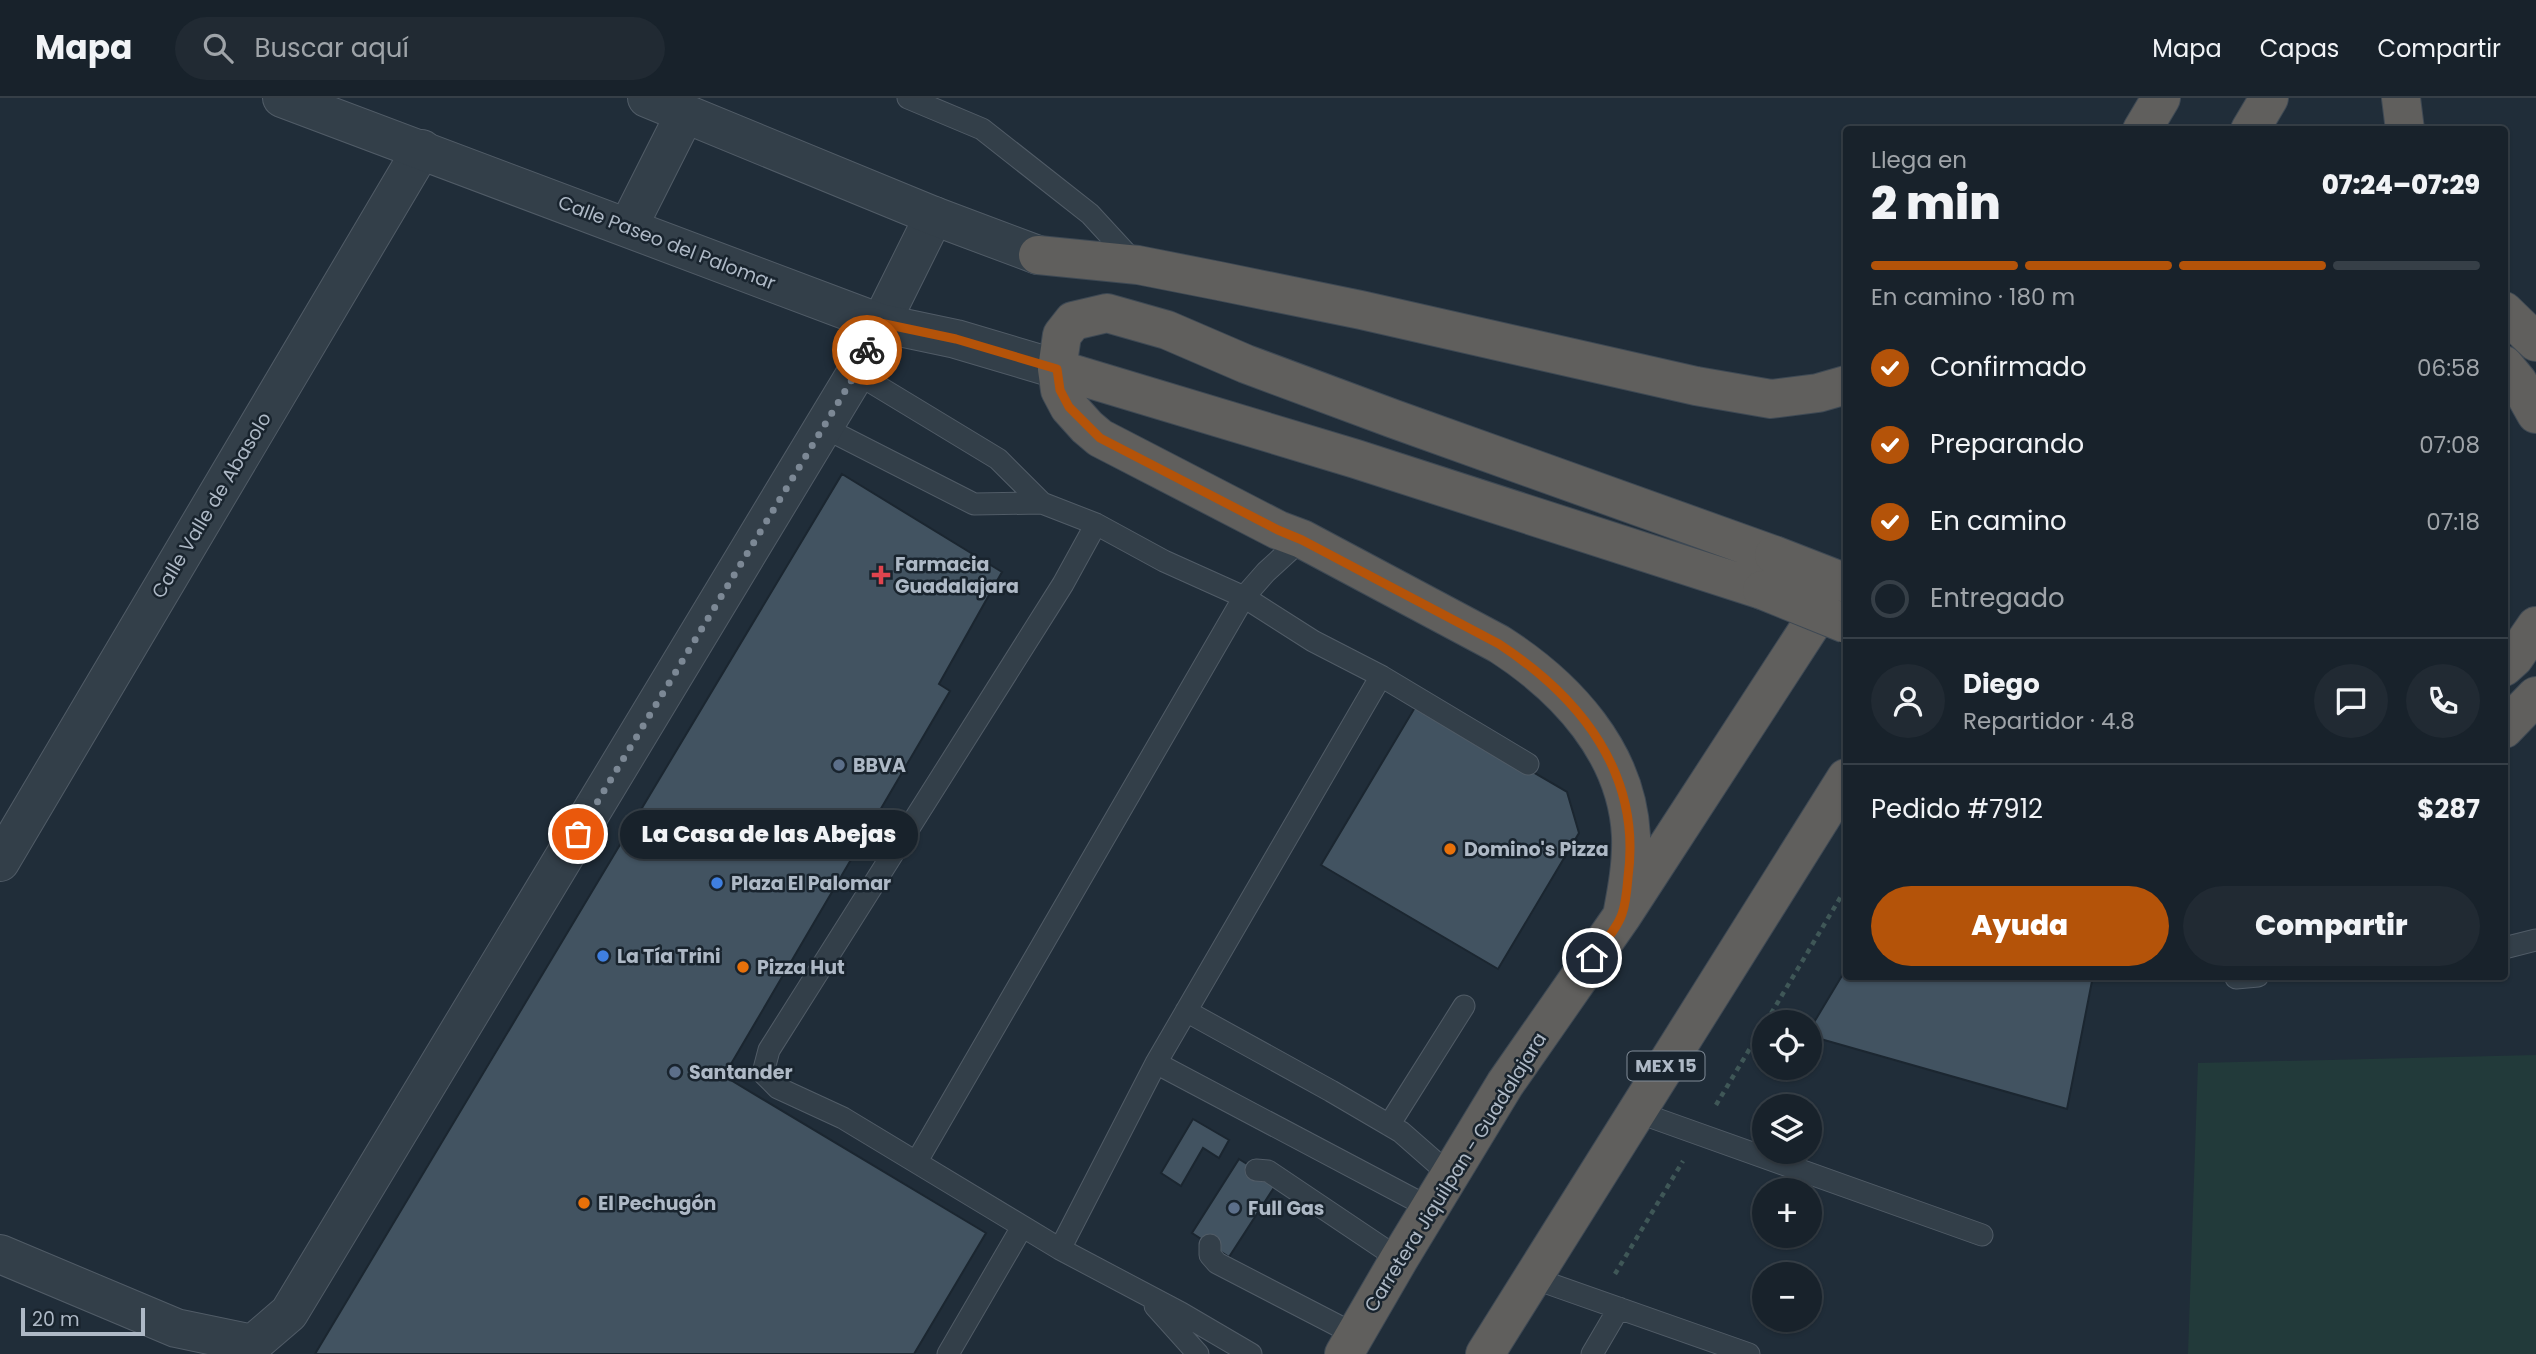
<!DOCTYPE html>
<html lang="es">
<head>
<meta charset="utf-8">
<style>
  :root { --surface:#18222b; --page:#212a33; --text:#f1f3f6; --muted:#9fa4a9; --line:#363f47; --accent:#b45309 }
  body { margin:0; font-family:Poppins,sans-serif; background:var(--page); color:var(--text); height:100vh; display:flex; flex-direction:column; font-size:26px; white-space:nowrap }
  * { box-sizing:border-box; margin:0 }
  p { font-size:23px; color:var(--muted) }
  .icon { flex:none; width:38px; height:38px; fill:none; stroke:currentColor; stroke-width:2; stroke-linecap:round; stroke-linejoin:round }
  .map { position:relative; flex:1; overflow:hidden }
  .details { position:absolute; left:1843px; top:28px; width:665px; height:854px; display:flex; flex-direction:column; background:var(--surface); border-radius:7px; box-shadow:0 2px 5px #0004,0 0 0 2px var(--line) }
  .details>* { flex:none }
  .tools { position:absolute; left:1752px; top:912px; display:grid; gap:14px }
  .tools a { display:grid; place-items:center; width:70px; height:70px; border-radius:50%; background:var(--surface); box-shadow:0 2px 5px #0004,0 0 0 2px var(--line); font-size:35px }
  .scale { position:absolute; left:21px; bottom:18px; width:124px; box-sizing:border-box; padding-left:7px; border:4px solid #aeb9c6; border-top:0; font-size:19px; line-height:24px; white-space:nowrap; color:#aeb9c6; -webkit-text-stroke:5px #19242e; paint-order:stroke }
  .pin { position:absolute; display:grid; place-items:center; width:60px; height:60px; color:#fff; margin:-30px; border:4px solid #fff; border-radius:50%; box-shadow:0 2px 7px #0007 }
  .courier { position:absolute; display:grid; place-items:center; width:70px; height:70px; margin:-35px; border:5px solid #b45309; border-radius:50%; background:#fff; color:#222; box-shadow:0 2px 9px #0007 }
  .bubble { position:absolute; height:49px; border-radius:24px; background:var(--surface); box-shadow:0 2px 5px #0004,0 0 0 2px var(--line); font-size:23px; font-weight:800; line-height:49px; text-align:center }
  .overview em { font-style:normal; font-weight:800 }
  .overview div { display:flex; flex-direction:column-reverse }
  .overview { display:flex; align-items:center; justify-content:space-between; height:119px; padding:0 28px }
  h1 { font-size:46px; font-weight:800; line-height:52px }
  .bar { display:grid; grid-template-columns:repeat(4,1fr); gap:10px 7px; align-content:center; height:84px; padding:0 28px }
  .bar i { height:9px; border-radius:5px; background:var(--line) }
  .bar .on { background:var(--accent) }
  .bar p { grid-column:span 4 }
  .line { display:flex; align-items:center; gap:18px; padding:0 28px; border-top:2px solid var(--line) }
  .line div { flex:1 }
  .round { display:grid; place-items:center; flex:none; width:74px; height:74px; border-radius:37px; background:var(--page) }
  ol { padding:0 28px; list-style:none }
  li { display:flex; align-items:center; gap:21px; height:77px }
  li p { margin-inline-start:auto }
  li .icon { padding:7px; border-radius:50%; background:var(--accent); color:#fff; stroke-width:4 }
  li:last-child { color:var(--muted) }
  li i { width:38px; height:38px; border:4px solid var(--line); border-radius:50% }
  .action { display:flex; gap:14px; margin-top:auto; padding:14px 28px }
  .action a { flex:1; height:80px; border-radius:42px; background:var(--accent); color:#fff; font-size:28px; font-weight:800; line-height:80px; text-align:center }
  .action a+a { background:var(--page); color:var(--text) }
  header { display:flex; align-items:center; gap:42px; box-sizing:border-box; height:98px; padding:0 35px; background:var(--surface); border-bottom:2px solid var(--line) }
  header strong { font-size:33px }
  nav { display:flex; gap:38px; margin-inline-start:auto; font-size:24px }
  .search { width:490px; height:63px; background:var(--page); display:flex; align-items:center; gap:18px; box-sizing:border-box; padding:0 24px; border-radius:38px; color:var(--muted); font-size:26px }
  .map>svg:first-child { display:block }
</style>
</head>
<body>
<header>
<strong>Mapa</strong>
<div class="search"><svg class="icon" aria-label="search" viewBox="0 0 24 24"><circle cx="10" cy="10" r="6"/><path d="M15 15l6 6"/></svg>Buscar aquí</div>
<nav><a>Mapa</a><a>Capas</a><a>Compartir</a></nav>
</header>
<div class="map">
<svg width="2536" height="1256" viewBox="0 0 2536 1256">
  <rect width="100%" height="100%" fill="#202d39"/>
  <path fill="#223a3a" d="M2536,957V1256H2188L2198,965Z"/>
  <path fill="#425361" stroke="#1b2630" stroke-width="2" d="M842,376L1002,474L939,586L950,593L724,978L986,1135L914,1256H315Z
    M1417,606L1567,694L1579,735L1498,871L1321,767Z
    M1846,871V878H2093L2067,1011L1810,938V931Z
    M1193,1021L1229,1042L1219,1060L1203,1050L1181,1088L1161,1075Z
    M1239,1061L1277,1085L1229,1159L1192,1135Z"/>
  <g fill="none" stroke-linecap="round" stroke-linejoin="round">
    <defs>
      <path id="service" d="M908,0L982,31L1090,116L1136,166
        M856,275L998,361L1042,405L1096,426L1164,463L1244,499L1313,543L1381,578L1528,666
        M823,329L974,406L1042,405
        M1096,426L1063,486L769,952L763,975L778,990L843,1020L1060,1151L1181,1215L1251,1256
        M2504,850L2536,842
        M2236,880L2258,878
        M1186,913L1331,993L1401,1034L1450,1077
        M1156,965L1430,1110
        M1637,1014L1982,1137
        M1389,1027L1464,908
        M917,1063L1244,499L1266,474L1302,441
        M1256,1072L1268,1073L1399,1161
        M1210,1147V1157L1217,1165L1356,1237
        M1060,1151L1156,965L1381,578
        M1533,1180L1749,1256
        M1155,1208L1198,1256
        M948,1256L1022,1129
        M1592,1256L1619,1210"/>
      <path id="minor" d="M0,764L422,51
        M0,1156L176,1230L253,1246L289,1215L856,275L934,118"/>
      <path id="tertiary" d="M282,0L880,225L956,241L1057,271
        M647,0L934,118L1038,157
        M628,129L685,16"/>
      <path id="trunk" d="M2401,0L2405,32
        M2142,32L2161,0
        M2250,32L2269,0
        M1038,157L1138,167L1219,183L1361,212L1696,288L1771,301L1818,295L1846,287
        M2504,213L2536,244
        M2504,267L2518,284L2536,316
        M1057,271L1356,361L1762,492
        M2504,569L2514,560L2536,528
        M2504,631L2536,598
        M1622,818C1627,792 1632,765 1631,738C1627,654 1566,589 1499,546L1302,441L1278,432L1100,340L1087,329L1069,309L1060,292L1057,271L1062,237L1073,223L1107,215L1167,232L1246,266L1394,321L1774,457
        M1344,1256L1399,1161L1505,986L1622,818L1837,487
        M1485,1256L1846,680"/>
    </defs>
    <use href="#service" stroke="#515c67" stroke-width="23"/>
    <use href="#minor" stroke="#515c67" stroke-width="40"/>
    <use href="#tertiary" stroke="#515c67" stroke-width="40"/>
    <use href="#trunk" stroke="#3e4954" stroke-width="40"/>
    <path stroke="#3f5757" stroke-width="4.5" stroke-dasharray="5 5" stroke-linecap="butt" d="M1766,924L1846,790
      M1716,1007L1764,927
      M1615,1176L1683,1063"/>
    <use href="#service" stroke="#333f49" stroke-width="21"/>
    <use href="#minor" stroke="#333f49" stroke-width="38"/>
    <use href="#tertiary" stroke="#333f49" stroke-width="38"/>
    <use href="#trunk" stroke="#605f5d" stroke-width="38"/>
    <defs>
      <path id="trunk-bridge" d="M1774,457L1846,485
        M1762,492L1846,526"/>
    </defs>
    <use href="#trunk-bridge" stroke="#3e4954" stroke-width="40" stroke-linecap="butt"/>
    <use href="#trunk-bridge" stroke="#605f5d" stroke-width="38"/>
  </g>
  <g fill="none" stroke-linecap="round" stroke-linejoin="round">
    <path stroke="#7c8895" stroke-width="7" stroke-dasharray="0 12.6" d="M578,736L856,275L867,252"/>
    <path stroke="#b45309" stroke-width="9" d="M867,252L880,225L956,241L1057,271L1060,292L1069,309L1100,340L1278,432L1302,442L1499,546C1581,600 1642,676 1628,779C1627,791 1626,805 1622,816C1617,831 1602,847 1592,860"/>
  </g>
  <path fill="#e0444e" stroke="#19242e" stroke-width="2.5" d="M877.5 466.5h7v7h7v7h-7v7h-7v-7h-7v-7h7z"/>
  <g fill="#5c6f8a" stroke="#19242e" stroke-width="2.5">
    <circle cx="839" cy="667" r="7"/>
    <circle cx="675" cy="974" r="7"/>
    <circle cx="1234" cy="1110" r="7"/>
  </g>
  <g fill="#e8710a" stroke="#19242e" stroke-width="2.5">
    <circle cx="1450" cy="751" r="7"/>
    <circle cx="743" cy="869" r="7"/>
    <circle cx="584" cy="1105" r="7"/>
  </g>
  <g fill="#3f7fe0" stroke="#19242e" stroke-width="2.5">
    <circle cx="717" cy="785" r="7"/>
    <circle cx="603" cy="858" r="7"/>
  </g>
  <g text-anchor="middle" stroke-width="5" stroke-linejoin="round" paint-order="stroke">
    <rect fill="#19242e" stroke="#818c98" stroke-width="2" x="1627.5" y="953.5" width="77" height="29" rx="5"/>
    <g font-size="18" font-weight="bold" fill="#aeb9c6">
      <text x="1666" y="974">MEX 15</text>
    </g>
    <g font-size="19" fill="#aeb9c6" stroke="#19242e">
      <text transform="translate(667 144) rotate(21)" y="7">Calle Paseo del Palomar</text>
      <text transform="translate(211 407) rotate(-59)" y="7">Calle Valle de Abasolo</text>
      <text transform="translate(1455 1074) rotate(-58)" y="7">Carretera Jiquilpan - Guadalajara</text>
    </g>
    <g font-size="19" font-weight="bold" fill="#aeb9c6" stroke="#19242e" text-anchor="start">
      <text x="895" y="473">Farmacia<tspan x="895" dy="22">Guadalajara</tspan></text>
      <text x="853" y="674">BBVA</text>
      <text x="1464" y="758">Domino's Pizza</text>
      <text x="731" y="792">Plaza El Palomar</text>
      <text x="617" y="865">La Tía Trini</text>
      <text x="757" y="876">Pizza Hut</text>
      <text x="689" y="981">Santander</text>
      <text x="598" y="1112">El Pechugón</text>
      <text x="1248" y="1117">Full Gas</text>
    </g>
  </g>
</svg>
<div class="tools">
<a><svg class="icon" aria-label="locate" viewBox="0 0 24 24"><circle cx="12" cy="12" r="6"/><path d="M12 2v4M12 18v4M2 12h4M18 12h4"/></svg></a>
<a><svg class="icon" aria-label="layers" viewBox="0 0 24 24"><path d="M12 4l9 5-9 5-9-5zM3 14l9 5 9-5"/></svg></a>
<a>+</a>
<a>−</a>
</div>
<div class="scale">20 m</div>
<div class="pin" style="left:578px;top:736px;background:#ea580c"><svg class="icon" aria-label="bag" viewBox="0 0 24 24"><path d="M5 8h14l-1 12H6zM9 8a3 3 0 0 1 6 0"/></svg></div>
<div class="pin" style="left:1592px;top:860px;background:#1f2937"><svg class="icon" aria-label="home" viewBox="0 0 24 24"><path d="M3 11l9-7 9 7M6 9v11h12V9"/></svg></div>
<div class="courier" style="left:867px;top:252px"><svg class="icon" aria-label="bike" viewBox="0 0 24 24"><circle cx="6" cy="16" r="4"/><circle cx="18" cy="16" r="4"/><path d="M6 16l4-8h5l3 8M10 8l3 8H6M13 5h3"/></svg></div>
<div class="bubble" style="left:620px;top:712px;width:298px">La Casa de las Abejas</div>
<section class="details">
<div class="overview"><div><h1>2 min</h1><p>Llega en</p></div><em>07:24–07:29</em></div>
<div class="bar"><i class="on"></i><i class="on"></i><i class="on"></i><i></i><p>En camino · 180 m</p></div>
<ol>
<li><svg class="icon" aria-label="check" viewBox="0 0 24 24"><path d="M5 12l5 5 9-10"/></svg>Confirmado<p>06:58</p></li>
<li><svg class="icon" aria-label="check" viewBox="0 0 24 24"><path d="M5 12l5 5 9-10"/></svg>Preparando<p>07:08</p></li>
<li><svg class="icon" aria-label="check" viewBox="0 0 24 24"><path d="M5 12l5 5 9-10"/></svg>En camino<p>07:18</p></li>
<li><i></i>Entregado</li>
</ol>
<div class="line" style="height:126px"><a class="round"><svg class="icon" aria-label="person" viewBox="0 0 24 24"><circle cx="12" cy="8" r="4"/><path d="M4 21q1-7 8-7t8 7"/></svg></a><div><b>Diego</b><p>Repartidor · 4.8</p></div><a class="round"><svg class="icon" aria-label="chat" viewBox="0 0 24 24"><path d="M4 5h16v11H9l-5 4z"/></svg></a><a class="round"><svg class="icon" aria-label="phone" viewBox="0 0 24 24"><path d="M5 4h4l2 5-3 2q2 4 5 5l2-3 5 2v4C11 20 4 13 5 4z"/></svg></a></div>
<div class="line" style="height:91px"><div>Pedido #7912</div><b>$287</b></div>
<div class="action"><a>Ayuda</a><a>Compartir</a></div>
</section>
</div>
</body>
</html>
